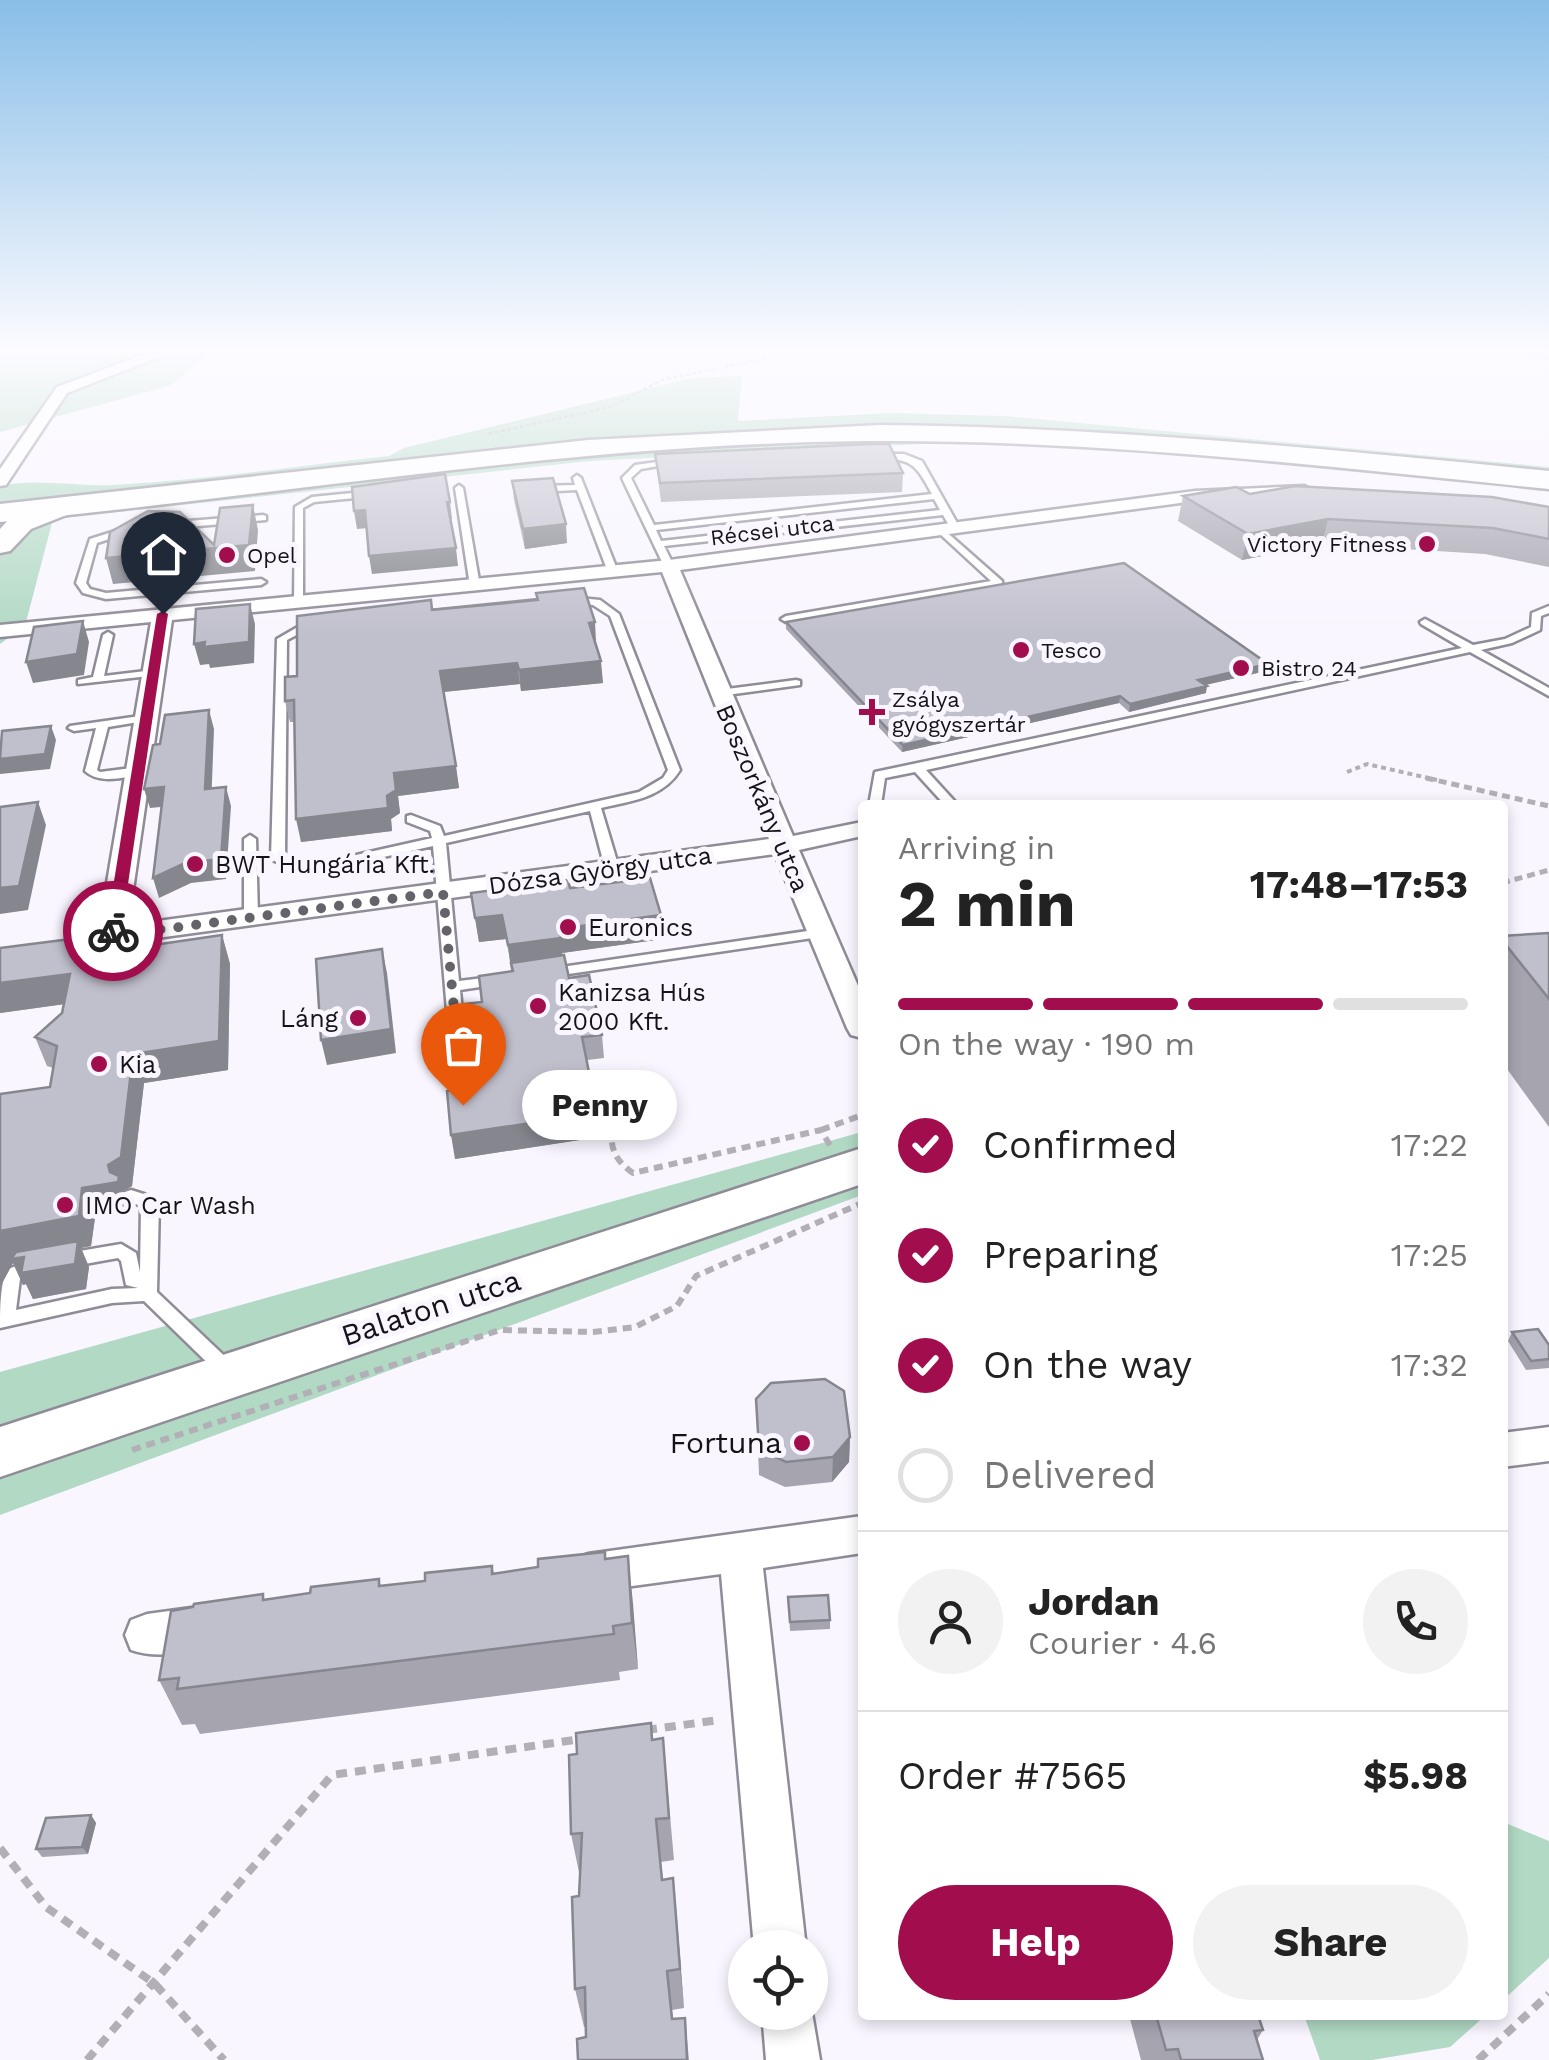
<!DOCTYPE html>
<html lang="en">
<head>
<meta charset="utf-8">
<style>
  :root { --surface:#fff; --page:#f2f2f2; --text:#222; --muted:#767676; --line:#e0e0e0; --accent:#a20d4d }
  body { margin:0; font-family:"Work Sans",sans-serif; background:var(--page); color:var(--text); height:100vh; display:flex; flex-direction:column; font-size:38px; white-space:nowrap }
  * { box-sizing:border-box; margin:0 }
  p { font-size:32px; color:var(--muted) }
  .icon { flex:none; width:55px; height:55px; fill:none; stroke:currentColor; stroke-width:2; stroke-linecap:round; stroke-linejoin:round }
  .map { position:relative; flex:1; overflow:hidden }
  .sheet { position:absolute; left:858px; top:800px; width:650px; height:1220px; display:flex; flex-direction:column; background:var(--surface); border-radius:10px; box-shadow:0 5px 15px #0003 }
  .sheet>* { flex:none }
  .controls { position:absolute; left:728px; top:1930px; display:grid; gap:20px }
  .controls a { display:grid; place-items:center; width:100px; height:100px; border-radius:50%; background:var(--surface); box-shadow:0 5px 15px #0003; font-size:50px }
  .pin { position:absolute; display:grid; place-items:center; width:85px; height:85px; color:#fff; margin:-102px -42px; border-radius:50% 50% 50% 0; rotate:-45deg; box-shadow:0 0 10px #0007 }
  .pin .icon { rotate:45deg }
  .courier { position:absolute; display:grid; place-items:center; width:100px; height:100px; margin:-50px; border:8px solid #a20d4d; border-radius:50%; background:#fff; color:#222; box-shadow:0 2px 12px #0007 }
  .bubble { position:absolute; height:70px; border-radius:35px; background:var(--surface); box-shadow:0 5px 15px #0003; font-size:32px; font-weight:700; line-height:70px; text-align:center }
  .headline em { font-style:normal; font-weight:700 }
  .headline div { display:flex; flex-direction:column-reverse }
  .headline { display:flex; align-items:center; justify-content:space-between; height:170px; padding:0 40px }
  h1 { font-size:65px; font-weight:700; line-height:75px }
  .bar { display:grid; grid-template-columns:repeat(4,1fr); gap:15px 10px; align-content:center; height:120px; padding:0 40px }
  .bar i { height:12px; border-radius:8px; background:var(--line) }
  .bar .selected { background:var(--accent) }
  .bar p { grid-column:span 4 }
  .line { display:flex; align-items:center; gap:25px; padding:0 40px; border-top:2px solid var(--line) }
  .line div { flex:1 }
  .round { display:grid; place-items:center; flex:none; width:105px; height:105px; border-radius:52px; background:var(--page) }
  ol { padding:0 40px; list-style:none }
  li { display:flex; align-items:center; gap:30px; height:110px }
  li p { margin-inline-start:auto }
  li .icon { padding:10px; border-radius:50%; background:var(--accent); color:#fff; stroke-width:4 }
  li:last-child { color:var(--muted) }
  li i { width:55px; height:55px; border:5px solid var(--line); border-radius:50% }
  .primary-button { display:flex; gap:20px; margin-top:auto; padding:20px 40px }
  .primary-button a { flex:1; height:115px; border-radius:60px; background:var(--accent); color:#fff; font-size:40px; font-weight:700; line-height:115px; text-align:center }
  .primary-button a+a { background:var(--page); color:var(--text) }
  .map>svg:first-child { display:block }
</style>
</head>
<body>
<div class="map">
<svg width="1549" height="2060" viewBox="0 0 1549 2060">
  <rect width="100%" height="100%" fill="#f9f6ff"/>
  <path fill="#b1d9c4" d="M0,348H219C199,357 188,374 169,386L0,432Z
    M742,376L738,421L890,413L1005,416L1549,467V489L1209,455L959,442L590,461L53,519L25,626L0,644V486C37,478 75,487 114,485C205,480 297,466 389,456L404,448L692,378Z
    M862,1132V1195L0,1515V1372Z
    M1503,1822L1549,1841V1958L1503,2000Z
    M1304,2015H1486L1450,2047L1372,2060H1320Z"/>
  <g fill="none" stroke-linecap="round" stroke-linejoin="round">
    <path stroke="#9ccde8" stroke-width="5" d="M1516,348L1549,358"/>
    <defs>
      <path id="lane" d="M872,454H904L922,461L961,530L959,532H953L943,515L664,546L674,566L669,569L664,566L622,478L635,465L672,460L676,463L641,469L631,478L654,525L932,494C914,461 912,460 875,458H872ZM934,499L940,510L661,541L656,530Z
        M577,475L581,478L618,572L616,574L608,572L577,490L537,492L533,489L537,486L575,485L573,478Z
        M459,485L463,488L480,586L475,589L470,586L455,488Z
        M372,491L375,492V496L314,502L303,508V602L294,604L295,507L312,497Z
        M263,515L266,516V520L176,528L171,525L176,522Z
        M128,527L131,528V532L97,543L86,583L90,589L106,593L261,579L266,582L261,585L106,599L83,593L76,583L90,539Z
        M943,529L1002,581V585L786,622L781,619L786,616L991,581L940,534V530Z
        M569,597L600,600L619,614L680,770C663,798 631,801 601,808L619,868L617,871L612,872L605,868L590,811L446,843L459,981L500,976L507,980L500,984L460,990L471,1105L463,1110L455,1105L433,846L316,872L294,871L271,859L277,639L303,624ZM569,603L593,605L610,616L668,770L663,778L639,792L444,836L440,826L411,815L407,816V822L430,831L432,838L316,864H301L285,857L287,640L306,630Z
        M1549,606V613L1541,616L1540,630L1512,643L1481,650L1549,688V696L1470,652L926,770L958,805H945L915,772L885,778L881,805H869L875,772L1462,648L1421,624L1420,622L1425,619L1473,645L1505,639L1531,627L1532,613Z
        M108,632L113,635L104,676L154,670L158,671V675L78,684V680L93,677L103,635Z
        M796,680L800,681V685L719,696L713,693L719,690Z
        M147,715L153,718L151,720L108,727L97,770L100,772L140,767L144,768V774C125,777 100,785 85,771L96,728L74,731L68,728L70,726Z
        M250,835L256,839L258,917L251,921L244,917V839Z
        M821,929L828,933L826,936L548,977L541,973L548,969Z
        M131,1190L156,1198L159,1202L157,1292L235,1366L237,1371L235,1376L228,1379L221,1376L144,1301L112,1303L0,1328C0,1309 0,1289 6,1270L36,1258L42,1260L45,1265L42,1270L20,1279L16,1310L112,1289L138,1288L126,1285L121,1261L118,1258L68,1267L62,1265L59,1260L62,1255L68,1253L121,1244L136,1253L140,1272L141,1206L125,1200L123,1196L125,1192Z"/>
      <path id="street" d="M161,348H182L67,393L6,485L0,486V469L57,387Z
        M1304,486L1313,491L1310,495L1195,501L680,570L793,836L862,822V836L799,850L862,995V1038L851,1035L847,1028L775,854L113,944L102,942L98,936L151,622L0,637V625L669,560L1195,491ZM662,572L769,839L128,925L172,620Z
        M1549,1427V1461L1502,1467V1433Z
        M862,1516V1553L763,1568L806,1948H754L721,1574L588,1592L573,1587L567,1573L573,1559L588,1554Z
        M206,1606L222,1612L228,1627L222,1642C195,1652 158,1660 131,1650L125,1635L131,1620L147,1614Z
        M810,2001L820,2060H766L762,2012H810Z"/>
      <path id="secondary" d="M60,500L69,502L73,508L69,514L31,529L10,551L0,553V529L11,517Z
        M862,1148V1184L0,1477V1427Z"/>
      <path id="primary" d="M881,425C1105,427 1326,449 1549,471V489C1295,463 1041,433 785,443C522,453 262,497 0,522V504L588,440Z"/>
    </defs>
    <use href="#lane" stroke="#8f8b97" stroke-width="5"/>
    <use href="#street" stroke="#8f8b97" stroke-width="5"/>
    <use href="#secondary" stroke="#8f8b97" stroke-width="5"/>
    <use href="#primary" stroke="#8f8b97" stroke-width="5"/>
    <path stroke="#b2afb7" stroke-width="2.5" stroke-dasharray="4 2.5" stroke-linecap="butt" d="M488,434L611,407L662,380L816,348"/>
    <path stroke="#b2afb7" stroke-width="4" stroke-dasharray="5 4" stroke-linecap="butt" d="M1347,772L1367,764L1437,780"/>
    <path stroke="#b2afb7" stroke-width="5" stroke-dasharray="8 5" stroke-linecap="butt" d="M1426,778L1549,806
      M1502,883L1549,870"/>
    <path stroke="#b2afb7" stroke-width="6" stroke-dasharray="9 6" stroke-linecap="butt" d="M617,1113C607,1137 610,1158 633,1173L821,1130L831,1147
      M821,1130L862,1115
      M132,1450L500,1330L593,1332L635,1327L677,1306L696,1276L862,1203"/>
    <path stroke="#b2afb7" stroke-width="8" stroke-dasharray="11 8" stroke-linecap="butt" d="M646,1730L719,1720
      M0,1848L46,1907L155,1984L224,2060
      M87,2060L332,1775L581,1739
      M1478,2060L1549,1994"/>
    <use href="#lane" fill="#fff" fill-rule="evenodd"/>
    <use href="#street" fill="#fff" fill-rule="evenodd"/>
    <use href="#secondary" fill="#fff" fill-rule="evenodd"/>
    <use href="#primary" fill="#fff" fill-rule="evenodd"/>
  </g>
  <path fill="#a5a4af" d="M655,454L903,473L902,492L661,502Z
    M512,481L567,543L525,549L514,500Z
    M1250,494L1549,507V567L1485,554L1322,544L1242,560L1178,521L1183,496Z
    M536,593L596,642L595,643L603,683L521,691L520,684L444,692L459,788L398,796L400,813L391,819L392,831L301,842L294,722H290L285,701L297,676L433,610L537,600Z
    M786,622L1268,664L1266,671L1206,685V693L1129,712L1119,703L902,752L786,629Z
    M570,888L661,915L663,939L562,953L569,978L602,1035L604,1058L587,1060L599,1137L455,1159L472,1087L482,1002L512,971L506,939L479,942L471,893Z
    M1549,933V1127L1502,1062V936Z
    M222,935L230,964L228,1070L144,1083L132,1186L124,1191L130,1206V1212L95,1218L91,1246L81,1248L89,1267L86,1289L33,1299L26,1284L23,1285L13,1263L0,1287V1094L50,1087L53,1068L47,1066L35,1037L62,1013L64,1004L0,1013V948L154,945Z
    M1512,1332L1549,1345V1368L1526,1370L1508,1341Z
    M756,1399L850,1437L849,1462L832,1482L785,1487L759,1475Z
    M628,1556L638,1669L619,1672L620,1680L200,1734L195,1724L182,1725L159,1680L266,1600L310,1593L379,1579L381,1586L425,1581L492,1566L494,1573Z
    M788,1597L830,1620V1629L790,1631Z
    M663,1738L674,1860L661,1862L663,1880L673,1878L684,2008L672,2010L673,2019L685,2018L689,2060H578L586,2037V2027H584L575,1989L580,1877L571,1834L653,1740Z
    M91,1815L96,1823L88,1854L42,1857L36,1849Z
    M1129,2015H1258L1263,2030L1257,2040L1263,2060H1141Z"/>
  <path fill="#86868f" d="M447,502H450L452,519H449Z
    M253,505L258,530L255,571L113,584L106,558L249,545Z
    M365,510L368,528L357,529L354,511Z
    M1328,519L1322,544L1242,560L1248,534Z
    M566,524L567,543L525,549L523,529Z
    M456,548L458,566L372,574L369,556Z
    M250,604L255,624L254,663L210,668L209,664L200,665L194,644L205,642Z
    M83,621L89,642L84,675L33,683L26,662Z
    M595,622L596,642L591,644L589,623Z
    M601,661L603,683L521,691L519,670Z
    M517,663L520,684L443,692L440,671Z
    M1268,664L1266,671L1196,687L1198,680Z
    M1207,686L1206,693L1129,712L1130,704Z
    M1120,696L1119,703L902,752L903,745Z
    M209,710L214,729L211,808L205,789Z
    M51,726L56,740L50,769L0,774V759Z
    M456,766L459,788L398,796L400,813L391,819L392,831L301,842L296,819L387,796L394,773Z
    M164,787L170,806L150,808L144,789Z
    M226,787L231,806L226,879L191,883L159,898L153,878Z
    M38,802L46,825L28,910L0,914V888Z
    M502,915L506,939L479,942L475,918Z
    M661,915L663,939L562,953L564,962L511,970L508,945L559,929Z
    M149,929L158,957L147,946Z
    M222,935L230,964L228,1070L144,1083L132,1186L124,1191L130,1206V1212L95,1218L91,1246L81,1248L89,1267L86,1289L33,1299L26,1284L23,1285L13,1263L0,1287V1231L82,1188L108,1165L133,1054Z
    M382,949L387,973L396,1053L327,1065L321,1040Z
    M70,974L80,1002L0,1013V983Z
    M597,1113L599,1137L455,1159L451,1135Z
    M850,1437L849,1462L832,1482L833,1457Z
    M628,1556L633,1603L638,1669L632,1623Z
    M91,1815L96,1823L88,1854L82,1847Z
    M673,1878L677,1919L684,2008L680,1969Z"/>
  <path fill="#c0bfcc" stroke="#86868f" stroke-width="2.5" d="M870,444H889L903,473L660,483L655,454Z
    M445,474L450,502H447L456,548L369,556L365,510L354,511L352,487Z
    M553,478L566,524L523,529L512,481Z
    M1295,486L1492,497L1549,507V539L1493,528L1328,519L1248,534L1183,496L1236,487L1250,494Z
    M253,505L249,545L106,558L110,532L148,511L180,512L214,545L220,508Z
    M1124,563L1268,664L1198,680L1207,686L1130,704L1120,696L903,745L786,622Z
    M584,588L595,622L589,623L601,661L519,670L517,663L440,671L456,766L394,773L396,790L387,796L388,808L296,819L294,700L285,701V677L297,676V616L431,600L432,610L538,600L536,593Z
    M250,604L249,642L204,647L205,642L194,644L196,609Z
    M83,621L77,654L26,662L34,627Z
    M209,710L205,789L226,787L221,859L185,863L153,878L164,787L144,789L153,745L160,744L165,715Z
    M51,726L45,754L0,759L2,731Z
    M38,802L19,886L0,888V807Z
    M650,878L661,915L559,929L561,938L508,945L502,915L475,918L471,893L568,880L570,888Z
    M149,929L147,946L222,935L219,1041L133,1054L121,1157L108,1165L110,1172L119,1176L118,1182L82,1188L79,1216L0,1231V1094L50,1087L57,1046L35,1037L62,1013L70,974L0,983V948Z
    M1549,933V999L1502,940V936Z
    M382,949L391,1029L321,1040L316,959Z
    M564,955L569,978L589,975L602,1035L582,1037L597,1113L451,1135L447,1091L472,1087L463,1004L482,1002L479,976L513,971L511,963Z
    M78,1241L75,1264L21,1273L24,1257L11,1259L16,1252Z
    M1538,1329L1549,1345V1359L1531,1361L1512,1332Z
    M825,1379L844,1391L850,1437L833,1457L786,1462L759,1449L756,1399L771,1383Z
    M605,1552V1559L628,1556L632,1623L613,1626L614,1634L177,1689L179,1678L159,1680L171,1611L193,1607L194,1604L263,1594V1600L310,1593L311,1587L379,1579V1586L425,1581V1573L492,1566V1574L538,1567V1559Z
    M828,1595L830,1620L790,1622L788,1597Z
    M651,1723L652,1740L663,1738L669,1818L656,1819L662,1880L673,1878L680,1969L667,1971L672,2019L685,2018L687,2060H578L577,2039L586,2037L585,1987L575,1989L572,1897L579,1896L582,1833L571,1834L569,1755L577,1754L576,1733Z
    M91,1815L82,1847L36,1849L46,1818Z
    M1156,2015H1258L1263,2030L1254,2031L1263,2060H1181L1178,2049L1166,2050Z"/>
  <linearGradient id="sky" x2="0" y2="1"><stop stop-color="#89bee8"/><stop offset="0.55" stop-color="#fcfbff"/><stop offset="1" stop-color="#fcfbff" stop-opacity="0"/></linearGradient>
  <rect width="1549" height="637" fill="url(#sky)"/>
  <path fill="#a20d4d" d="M163,611L168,614L121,931L113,936L106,931L157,614Z"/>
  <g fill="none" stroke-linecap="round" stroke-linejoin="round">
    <path stroke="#656269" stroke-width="10" stroke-dasharray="0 18" d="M113,931L112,936L443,892L463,1105"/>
  </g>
  <g fill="#a20d4d" stroke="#f9f6ff" stroke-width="4">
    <circle cx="1427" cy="544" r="10"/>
    <circle cx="227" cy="555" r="10"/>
    <circle cx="1021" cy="650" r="10"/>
    <circle cx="1241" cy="668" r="10"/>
    <path d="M867 697h10v10h10v10h-10v10h-10v-10h-10v-10h10z"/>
    <circle cx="195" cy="864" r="10"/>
    <circle cx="568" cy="927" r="10"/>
    <circle cx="538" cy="1006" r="10"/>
    <circle cx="358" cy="1018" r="10"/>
    <circle cx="99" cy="1064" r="10"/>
    <circle cx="65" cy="1205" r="10"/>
    <circle cx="802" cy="1443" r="10"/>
  </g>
  <g text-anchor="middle" stroke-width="10" stroke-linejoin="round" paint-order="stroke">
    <g font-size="22" fill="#151318" stroke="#f9f6ff">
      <text transform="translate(772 530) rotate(-7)" y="8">Récsei utca</text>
    </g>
    <g font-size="22" fill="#151318" stroke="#f9f6ff" text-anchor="start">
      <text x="1407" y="552" text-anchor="end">Victory Fitness</text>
      <text x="247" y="563">Opel</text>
      <text x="1041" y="658">Tesco</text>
      <text x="1261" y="676">Bistro 24</text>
      <text x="892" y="707">Zsálya<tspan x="892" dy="25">gyógyszertár</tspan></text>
    </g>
    <g font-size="25" fill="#151318" stroke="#f9f6ff">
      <text transform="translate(763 798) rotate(67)" y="9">Boszorkány utca</text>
      <text transform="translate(600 870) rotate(-8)" y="9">Dózsa György utca</text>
    </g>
    <g font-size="25" fill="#151318" stroke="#f9f6ff" text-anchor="start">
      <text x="215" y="873">BWT Hungária Kft.</text>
      <text x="588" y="936">Euronics</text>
      <text x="558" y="1001">Kanizsa Hús<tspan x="558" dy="29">2000 Kft.</tspan></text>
      <text x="338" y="1027" text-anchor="end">Láng</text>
      <text x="119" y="1073">Kia</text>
      <text x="85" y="1214">IMO Car Wash</text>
    </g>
    <g font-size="30" fill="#151318" stroke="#f9f6ff">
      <text transform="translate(431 1308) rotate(-18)" y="10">Balaton utca</text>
    </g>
    <g font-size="30" fill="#151318" stroke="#f9f6ff" text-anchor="end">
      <text x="782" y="1453">Fortuna</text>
    </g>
  </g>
</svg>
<div class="controls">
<a><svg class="icon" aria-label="locate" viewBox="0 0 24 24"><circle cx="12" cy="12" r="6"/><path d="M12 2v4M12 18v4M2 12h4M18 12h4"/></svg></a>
</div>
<div class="pin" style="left:463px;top:1105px;background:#ea580c"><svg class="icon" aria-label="bag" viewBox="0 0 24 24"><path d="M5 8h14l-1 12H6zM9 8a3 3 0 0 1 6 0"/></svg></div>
<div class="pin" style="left:163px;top:614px;background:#1f2937"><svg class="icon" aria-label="home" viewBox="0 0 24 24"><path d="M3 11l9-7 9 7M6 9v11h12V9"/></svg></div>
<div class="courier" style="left:113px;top:931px"><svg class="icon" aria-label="bike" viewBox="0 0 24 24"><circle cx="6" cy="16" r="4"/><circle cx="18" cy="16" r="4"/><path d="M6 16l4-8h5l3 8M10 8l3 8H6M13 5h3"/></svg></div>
<div class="bubble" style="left:522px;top:1070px;width:155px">Penny</div>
<section class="sheet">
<div class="headline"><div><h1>2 min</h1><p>Arriving in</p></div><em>17:48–17:53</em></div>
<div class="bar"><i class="selected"></i><i class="selected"></i><i class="selected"></i><i></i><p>On the way · 190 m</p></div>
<ol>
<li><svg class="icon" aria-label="check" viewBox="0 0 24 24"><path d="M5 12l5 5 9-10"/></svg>Confirmed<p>17:22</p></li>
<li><svg class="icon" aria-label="check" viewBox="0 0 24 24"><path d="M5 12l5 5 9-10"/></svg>Preparing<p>17:25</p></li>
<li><svg class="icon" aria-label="check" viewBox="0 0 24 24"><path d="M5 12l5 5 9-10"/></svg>On the way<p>17:32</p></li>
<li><i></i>Delivered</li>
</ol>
<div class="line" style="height:180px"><a class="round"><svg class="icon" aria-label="person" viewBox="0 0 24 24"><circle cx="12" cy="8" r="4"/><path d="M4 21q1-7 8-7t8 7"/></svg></a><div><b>Jordan</b><p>Courier · 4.6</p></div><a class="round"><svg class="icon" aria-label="phone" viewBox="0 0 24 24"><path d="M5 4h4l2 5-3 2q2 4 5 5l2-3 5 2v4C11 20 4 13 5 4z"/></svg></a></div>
<div class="line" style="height:130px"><div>Order #7565</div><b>$5.98</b></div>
<div class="primary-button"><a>Help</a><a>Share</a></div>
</section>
</div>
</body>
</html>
